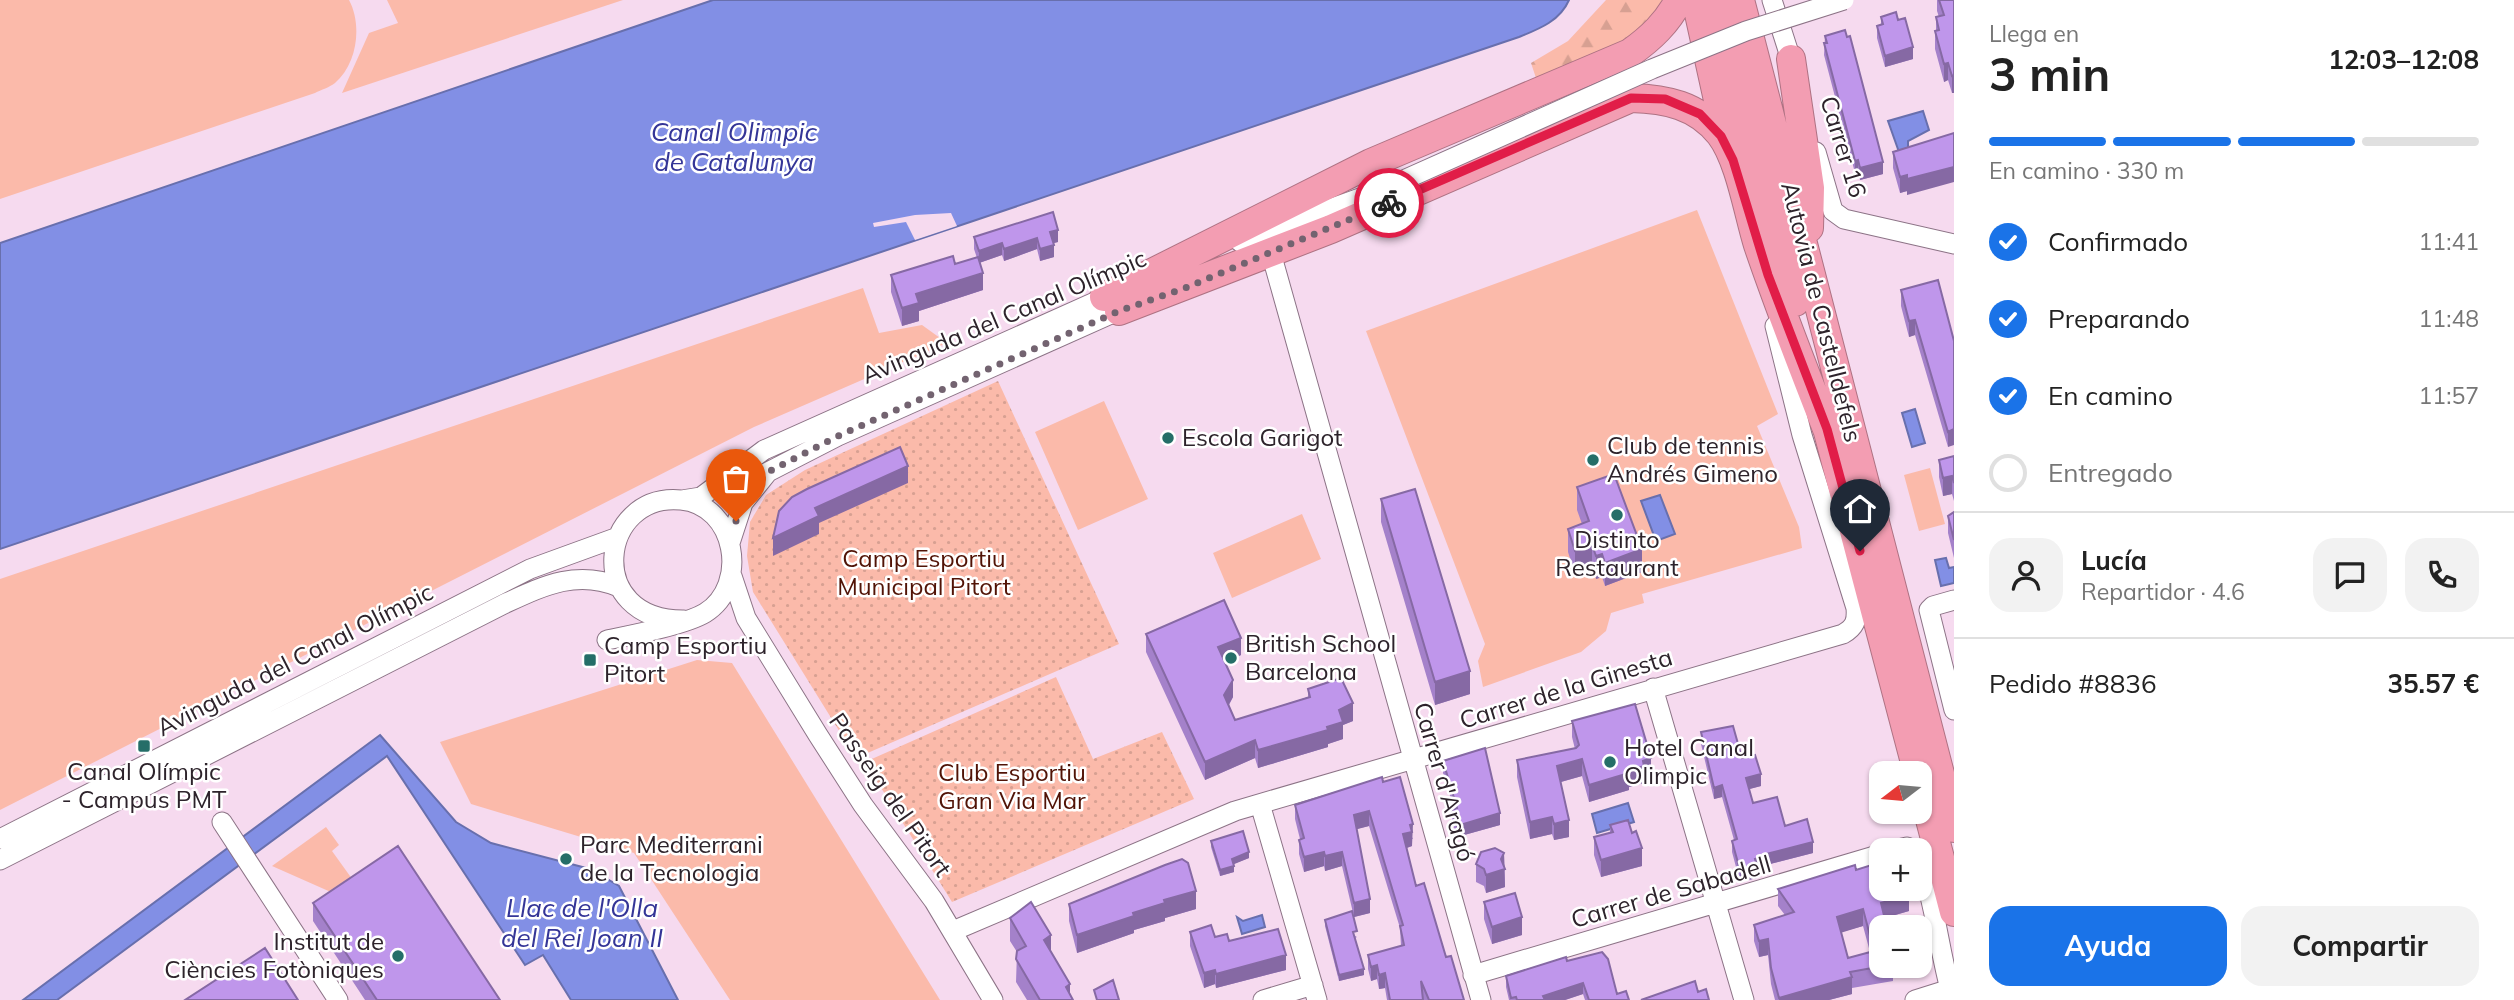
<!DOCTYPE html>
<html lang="es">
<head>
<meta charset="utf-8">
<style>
  :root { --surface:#fff; --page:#f2f2f2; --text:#222; --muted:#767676; --line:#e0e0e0; --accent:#1a73e8 }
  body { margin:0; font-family:Mulish,sans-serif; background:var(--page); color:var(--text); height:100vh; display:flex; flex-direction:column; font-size:26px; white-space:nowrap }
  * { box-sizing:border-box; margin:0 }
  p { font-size:23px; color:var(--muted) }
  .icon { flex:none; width:38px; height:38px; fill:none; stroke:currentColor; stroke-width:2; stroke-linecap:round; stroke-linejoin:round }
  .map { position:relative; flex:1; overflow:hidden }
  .details { display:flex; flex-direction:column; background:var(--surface); width:560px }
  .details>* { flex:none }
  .needle { width:46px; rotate:254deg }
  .tools { position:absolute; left:1869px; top:761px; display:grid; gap:14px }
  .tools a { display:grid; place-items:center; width:63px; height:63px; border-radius:14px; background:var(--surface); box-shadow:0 2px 5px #0004; font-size:35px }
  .pin { position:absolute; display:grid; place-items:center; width:60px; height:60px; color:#fff; margin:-72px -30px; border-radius:50% 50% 50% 0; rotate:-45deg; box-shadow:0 0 7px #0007 }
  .pin .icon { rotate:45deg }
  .courier { position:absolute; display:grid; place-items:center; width:70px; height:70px; margin:-35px; border:5px solid #e11d48; border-radius:50%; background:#fff; color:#222; box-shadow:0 2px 9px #0007 }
  .head em { font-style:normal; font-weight:700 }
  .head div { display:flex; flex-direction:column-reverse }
  .head { display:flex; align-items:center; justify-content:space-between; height:119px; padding:0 35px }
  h1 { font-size:46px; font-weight:700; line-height:52px }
  .bar { display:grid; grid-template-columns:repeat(4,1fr); gap:10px 7px; align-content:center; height:84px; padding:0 35px }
  .bar i { height:9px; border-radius:5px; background:var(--line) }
  .bar .current { background:var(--accent) }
  .bar p { grid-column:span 4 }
  .line { display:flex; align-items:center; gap:18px; padding:0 35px; border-top:2px solid var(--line) }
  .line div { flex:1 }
  .round { display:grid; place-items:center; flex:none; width:74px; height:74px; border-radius:21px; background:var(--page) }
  ol { padding:0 35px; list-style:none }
  li { display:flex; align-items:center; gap:21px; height:77px }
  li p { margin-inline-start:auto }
  li .icon { padding:7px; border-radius:50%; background:var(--accent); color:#fff; stroke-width:4 }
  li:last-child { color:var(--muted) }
  li i { width:38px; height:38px; border:4px solid var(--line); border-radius:50% }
  .primary-button { display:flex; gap:14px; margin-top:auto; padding:14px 35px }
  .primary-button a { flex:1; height:80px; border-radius:21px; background:var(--accent); color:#fff; font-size:28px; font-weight:700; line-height:80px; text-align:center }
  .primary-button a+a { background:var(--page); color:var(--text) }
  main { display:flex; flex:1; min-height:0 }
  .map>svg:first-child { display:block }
</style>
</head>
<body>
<main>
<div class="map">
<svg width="1954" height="1000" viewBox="0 0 1954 1000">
  <defs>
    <pattern id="forest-firs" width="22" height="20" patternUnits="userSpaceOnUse" patternTransform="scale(1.75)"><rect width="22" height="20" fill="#fbbaaa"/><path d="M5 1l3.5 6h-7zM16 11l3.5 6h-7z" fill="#d7a092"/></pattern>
    <pattern id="park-dots" width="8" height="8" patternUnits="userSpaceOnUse" patternTransform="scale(1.75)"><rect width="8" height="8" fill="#fbbaaa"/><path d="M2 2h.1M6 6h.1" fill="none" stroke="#d7a092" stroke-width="1.8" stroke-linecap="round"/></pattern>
  </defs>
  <rect width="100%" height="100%" fill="#f6daef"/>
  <path fill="#fbbaaa" d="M0,0H349C362,24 358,63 335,83C330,87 321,90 315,93L0,199Z
    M387,0H623L342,93L369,33L398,23Z
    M1697,210L1778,414L1757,426L1799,527L1802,548L1642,594L1644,603L1611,613L1606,631L1581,652L1483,687L1478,661L1485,644L1366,331Z
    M863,288L879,333L922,325L947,343L754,427L0,810V579Z
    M1104,401L1148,499L1078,530L1035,432Z
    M1930,468L1945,524L1919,531L1904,475Z
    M1302,514L1321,559L1232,598L1213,553Z
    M697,660L732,663L940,1000H730L634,853L471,804L440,742Z
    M326,827L339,845L332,851L355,883L333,893L272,866Z"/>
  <path fill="url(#forest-firs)" d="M1606,0H1674L1645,36L1539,87L1531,63L1568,41Z"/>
  <path fill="url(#park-dots)" d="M998,381L1119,644L856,758L753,592L747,556L750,522L766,495L805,470Z
    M1056,677L1093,759L1162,732L1194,799L952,902L865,762Z"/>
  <path fill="#828fe5" stroke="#686fad" stroke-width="2" d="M713,0H1569C1560,21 1539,29 1519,37L0,549V243Z
    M1923,111L1929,130L1908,141V149L1899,152L1888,121Z
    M1915,409L1925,443L1912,447L1902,413Z
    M1660,495L1675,534L1656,541L1641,501Z
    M1946,558L1949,568L1954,567V583L1941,586L1935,560Z
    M380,735L456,822L491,843L590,869L619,886L678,1000H571L543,955L525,965L387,756L57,1000H23Z
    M1628,803L1634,822L1597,833L1592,814Z
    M1262,915L1265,927L1242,934L1237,917L1243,921Z"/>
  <path fill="#f6daef" d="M951,213L957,226L915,240L906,222L874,227L873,223L915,215Z"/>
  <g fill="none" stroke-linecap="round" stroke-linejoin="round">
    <defs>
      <path id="minor" d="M1772,0L1794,69
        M1816,152L1833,211L1844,219L1954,244
        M1240,242L1379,191
        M1271,253L1481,1000
        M682,500L701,497L764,450L1115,293
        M730,543L743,503L768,472L838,436L1131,305
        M732,576L746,618L818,735L863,805L934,901L993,1000
        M1954,600L1933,606L1929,610L1954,710
        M607,640C632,635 685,625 705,613C750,585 736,505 681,500C599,492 583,621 684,620
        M1653,688L1744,1000
        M1260,804L1317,1000
        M222,822L338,1000
        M0,839L530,569L618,537
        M1894,850L1907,847L1915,850
        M0,860L504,604C543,586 577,569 619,587
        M1920,861C1936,906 1939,953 1953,1000
        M953,931L1235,811L1843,634C1855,627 1857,621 1856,608L1802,435L1775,326
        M1473,975L1881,854
        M1263,1000L1313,985
        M1915,1000L1950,989"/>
      <path id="highway" d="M1696,0L1727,141
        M1718,0L1795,302
        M1740,0L1954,828
        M1791,59L1810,188L1809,228
        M1104,297L1371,163L1630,53C1651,38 1667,23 1679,0
        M1119,311L1331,229L1631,98C1666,99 1697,105 1720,134C1740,160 1748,213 1758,245C1779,307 1803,368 1827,429
        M1823,413L1918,774
        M1920,781L1954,912"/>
    </defs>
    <use href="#minor" stroke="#8c7386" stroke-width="21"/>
    <use href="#highway" stroke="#ae7283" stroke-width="30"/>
    <use href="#minor" stroke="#fff" stroke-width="19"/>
    <use href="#highway" stroke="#f39db2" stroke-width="28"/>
    <defs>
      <path id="minor-bridge" d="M1379,191L1652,69L1746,31L1844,0"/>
    </defs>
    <use href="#minor-bridge" stroke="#8c7386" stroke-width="21" stroke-linecap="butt"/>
    <use href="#minor-bridge" stroke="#fff" stroke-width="19"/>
  </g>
  <path fill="#a481ca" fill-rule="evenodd" d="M1937,0H1954L1952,93L1948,80L1944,82L1935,49V31H1936V17H1939L1937,11Z
    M1881,17L1898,20L1913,59L1885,67L1877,38V26L1881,25Z
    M1825,36L1883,174L1860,180L1858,172L1855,173L1824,55Z
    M1954,133L1907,195V191L1900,193L1893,168V152Z
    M1053,212L1058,242L1053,243L1054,257L1040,261L1037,249L1004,261L1002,255L979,263L983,290L919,311V321L902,326L891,292V275L955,264L977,258L974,249V237Z
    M1901,290L1954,341L1948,447L1915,335L1909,337L1901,306Z
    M1954,456V501L1952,494L1943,496L1939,477V460Z
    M1577,487L1642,572L1605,586L1602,577L1596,579L1592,568L1575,574L1568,552V529L1582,524L1577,510Z
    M1381,499L1470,694L1435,705L1381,522Z
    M1954,512V558L1948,533V516Z
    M1146,634L1241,655L1225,662L1233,697L1229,705L1235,720L1308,697V689L1353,721L1343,725V739L1328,744V747L1258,768L1255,758L1205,780L1146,652Z
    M1572,721L1651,775L1644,777V783L1629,787V790L1589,802L1582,776L1561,782L1569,837L1554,840L1552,834L1530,839L1517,777V760L1575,749L1572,737Z
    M1701,732L1742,758L1761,786L1749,789L1753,803L1785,826L1813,853L1766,865V868L1757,870V878L1740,882L1732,852V841L1734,840L1722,797L1714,799L1701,744Z
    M1443,761L1500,825L1457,837L1452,822V810L1454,809L1443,773Z
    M1383,782L1413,839H1412V846L1407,848L1416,886L1464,1000H1387L1385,988L1379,989L1377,979L1371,981L1368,969V955L1401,946L1400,928L1369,826L1356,829L1370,913L1354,917L1342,866L1325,871L1324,866L1304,872L1299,854V840L1300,839L1295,819V805Z
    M1610,825L1642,866L1601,877L1594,855V837L1610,833Z
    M1211,841L1249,858L1233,864L1234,872L1220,876L1211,847Z
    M1504,853L1505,887L1486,893L1484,886L1476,882V864Z
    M1856,870L1909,911L1885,918L1881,966H1900V971L1893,973V981L1852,988V994L1829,1000H1775L1771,984L1768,955L1759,957L1754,941V925L1785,915L1778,906V889ZM1863,926L1870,952L1848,958L1841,932Z
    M1484,902L1522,935L1492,944L1484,919Z
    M313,903L500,1000H365L313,921Z
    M1069,904L1196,909L1165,918V921L1134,930V933L1077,953L1069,921Z
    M1010,918L1051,951L1073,1000H1027L1016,982L1017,952L1010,941Z
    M1325,920L1357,937L1355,938L1364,975L1339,981L1325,926Z
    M1190,932L1215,937L1229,941L1286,970L1216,988L1215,984L1204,988L1190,946Z
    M1567,961L1617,994L1629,1000H1585L1583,994L1565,1000H1509L1506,987V976Z"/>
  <path fill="#8669a4" d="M1913,47V59L1885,67V56Z
    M1948,63V80L1944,82V64Z
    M1954,75V93H1952V76Z
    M1858,160V172L1855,173V161Z
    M1883,162V174L1860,180V168Z
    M1954,167V182L1907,195V179Z
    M1907,175V191L1900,193V177Z
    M1058,230V242L1050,244V232Z
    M1037,238V249L1004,261V249Z
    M1002,243V255L979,263V251Z
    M1054,245V257L1040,261V249Z
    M983,273V290L919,311V321L902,326V308L916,294Z
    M1915,320V335L1909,337V321Z
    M1954,429V445L1948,447V432Z
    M908,466V483L819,523V534L773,556V538L815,508Z
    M1952,476V494L1943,496V478Z
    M1592,545V568L1575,574V551Z
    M1642,549V572L1605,586V563Z
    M1602,554V577L1596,579V556Z
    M1241,638V655L1218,665V647Z
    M1470,671V694L1435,705V682Z
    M1233,680V697L1224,713V695Z
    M1353,703V721L1343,725V739L1328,744V747L1258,768V750Z
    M1255,740V758L1205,780V762Z
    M1651,758V775L1644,777V783L1629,787V790L1589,802V785L1643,761Z
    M1582,759V776L1557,783V766Z
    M1761,774V786L1746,790V778Z
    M1722,785V797L1714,799V788Z
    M1369,811V826L1354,830V815Z
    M1500,813V825L1457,837V826Z
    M1552,817V834L1530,839V822Z
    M1569,820V837L1554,840V824Z
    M1413,824L1412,846L1403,849V834L1410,825Z
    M1813,842V853L1766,865V868L1757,870V878L1740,882V870L1755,859L1766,854Z
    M1642,848V866L1601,877V860Z
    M1249,852V858L1232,865V859Z
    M1324,852V866L1304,872V857Z
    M1342,852V866L1325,871V856Z
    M1504,853L1505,887L1486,893V875L1501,859Z
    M1234,866V872L1220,876V870Z
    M1196,891V909L1165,918V921L1134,930V933L1077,953V935L1164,900Z
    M1909,895V911L1881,919V903Z
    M1370,899V913L1354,917V903Z
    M1863,909V926L1837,934V917Z
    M1522,917V935L1492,944V927Z
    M1051,935V958L1044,940Z
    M1768,939V955L1759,957V941Z
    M1286,955V970L1216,988V974Z
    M1377,965V979L1371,981V967Z
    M1893,966H1900V971L1893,973Z
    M1364,969V975L1339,981V975Z
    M1215,970V984L1204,988V973Z
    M1385,973V988L1379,989V975Z
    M1852,977V994L1829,1000H1779V998Z
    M1583,983V994L1565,1000H1543V996Z
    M1070,984V1000L1066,987Z"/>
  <path fill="#bf96eb" stroke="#8669a4" stroke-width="2" fill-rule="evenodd" d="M1939,0H1954V75L1952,76L1948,63L1944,64L1935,31L1939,30L1936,17L1944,15Z
    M1896,12L1898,20L1905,18L1913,47L1885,56L1877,26L1883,24L1881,17Z
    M1845,30L1847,37L1850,36L1883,162L1860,168L1858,160L1855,161L1824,43H1827L1825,36Z
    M1954,133V167L1907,179V175L1900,177L1893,152Z
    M1053,212L1058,230L1050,232L1054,245L1040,249L1037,238L1004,249L1002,243L979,251L974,237Z
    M953,256L955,264L978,257L983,273L916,294L919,303L902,308L891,275Z
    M1938,280L1954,341V429L1948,432L1915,320L1909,321L1901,290Z
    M900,447L908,466L815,508L819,516L773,538L779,511L792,497L807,489Z
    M1954,456V483L1952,476L1943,478L1939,460Z
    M1614,474L1642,549L1605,563L1602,554L1596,556L1592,545L1575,551L1568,529L1589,521L1577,487Z
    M1415,489L1470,671L1435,682L1381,499Z
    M1954,512V540L1948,516Z
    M1224,600L1241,638L1218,647L1233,680L1224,695L1235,720L1310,697L1308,689L1341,678L1353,703L1339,710L1343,722L1327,727L1328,730L1258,750L1255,740L1205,762L1146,634Z
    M1635,704L1651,758L1643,761L1644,766L1628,771L1629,773L1589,785L1582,759L1557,766L1569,820L1554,824L1552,817L1530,822L1517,760L1576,748L1579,745L1572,721Z
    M1733,726L1742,758L1755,755L1761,774L1746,778L1753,803L1777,797L1785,826L1807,819L1813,842L1766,854V856L1755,859L1757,866L1740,870L1732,841L1737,839L1722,785L1714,788L1701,732Z
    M1485,748L1500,813L1457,826L1452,810L1457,808L1443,761Z
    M1382,777L1383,782L1400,777L1413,824L1410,825L1412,832L1403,834L1416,886L1424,883L1446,957L1451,956L1464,1000H1429L1421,981L1423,1000H1390L1385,973L1379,975L1377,965L1371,967L1368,955L1404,945L1400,926L1403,925L1369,811L1354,815L1370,899L1354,903L1342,852L1325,856L1324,852L1304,857L1299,840L1304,838L1295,805Z
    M1628,820L1632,833L1636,831L1642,848L1601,860L1594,837L1613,832L1610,825Z
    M1243,831L1249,852L1232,859L1234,866L1220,870L1211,841Z
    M398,846L500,1000H377L313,903Z
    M1495,848L1504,853L1501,859L1505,869L1486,875L1484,869L1476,864L1481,852Z
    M1182,859L1188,863L1196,891L1164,900L1165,903L1133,913L1134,916L1077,935L1069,904L1165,865Z
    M1881,862V889H1908L1909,895L1881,903L1887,928H1881V966H1883L1850,972L1852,977L1779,998L1771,968L1768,939L1759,941L1754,925L1794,912L1778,889L1855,865L1856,870ZM1863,909L1874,951L1848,958L1837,917Z
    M1515,893L1522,917L1492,927L1484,902Z
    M1031,902L1051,935L1044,940L1070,984L1066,987L1073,1000H1040L1016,959L1017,951L1026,946L1010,918Z
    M1352,911L1357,931L1353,932L1364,969L1339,975L1325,920Z
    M1211,925L1215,937L1227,934L1229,941L1278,929L1286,955L1216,974L1215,970L1204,973L1190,932Z
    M265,948L298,1000H185Z
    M1602,952L1608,959L1617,994L1626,991L1629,1000H1589L1583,983L1543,996L1545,1000H1517L1516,997L1511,998L1506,976L1566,957L1567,961Z
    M1113,980L1119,1000H1097L1094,990Z
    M1695,981L1698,992L1706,989L1709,1000H1641Z"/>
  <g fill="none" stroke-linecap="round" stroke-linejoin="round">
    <path stroke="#736370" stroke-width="7" stroke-dasharray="0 12.6" d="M736,521L748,495L768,472L838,436L1119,311L1185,288L1389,203"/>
    <path stroke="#e11d48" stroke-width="9" d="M1389,203L1631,98L1665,99L1700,114L1721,136L1733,160L1768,275L1827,429L1860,551"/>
  </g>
  <g fill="#256e68" stroke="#fff" stroke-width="2.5">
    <circle cx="1168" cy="438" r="7"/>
    <circle cx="1593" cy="460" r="7"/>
    <circle cx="1617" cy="515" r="7"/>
    <circle cx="1231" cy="658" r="7"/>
    <rect x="583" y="653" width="14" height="14" rx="3.5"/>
    <rect x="137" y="739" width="14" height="14" rx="3.5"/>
    <circle cx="1610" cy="762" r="7"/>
    <circle cx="566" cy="859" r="7"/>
    <circle cx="398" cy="956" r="7"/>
  </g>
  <g text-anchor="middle" stroke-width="5" stroke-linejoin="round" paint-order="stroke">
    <g font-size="24" fill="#2d232b" stroke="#fff">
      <text transform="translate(1843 147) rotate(73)" y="8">Carrer 16</text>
      <text transform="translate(1821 312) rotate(76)" y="8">Autovia de Castelldefels</text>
      <text transform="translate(1004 317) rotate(-23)" y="8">Avinguda del Canal Olímpic</text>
      <text transform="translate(295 660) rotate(-27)" y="8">Avinguda del Canal Olímpic</text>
      <text transform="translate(1566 689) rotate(-17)" y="8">Carrer de la Ginesta</text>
      <text transform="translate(1444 782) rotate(74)" y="8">Carrer d'Aragó</text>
      <text transform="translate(890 795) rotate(55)" y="8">Passeig del Pitort</text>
      <text transform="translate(1671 892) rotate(-16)" y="8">Carrer de Sabadell</text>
    </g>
    <g font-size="24" fill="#2d232b" stroke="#fff" text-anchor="start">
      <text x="1182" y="446">Escola Garigot</text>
      <text x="1607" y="454">Club de tennis<tspan x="1607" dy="28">Andrés Gimeno</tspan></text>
      <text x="1617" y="548" text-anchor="middle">Distinto<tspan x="1617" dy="28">Restaurant</tspan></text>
      <text x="1245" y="652">British School<tspan x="1245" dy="28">Barcelona</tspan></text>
      <text x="604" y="654">Camp Esportiu<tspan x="604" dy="28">Pitort</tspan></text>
      <text x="1624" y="756">Hotel Canal<tspan x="1624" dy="28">Olimpic</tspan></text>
      <text x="144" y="780" text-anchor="middle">Canal Olímpic<tspan x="144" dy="28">- Campus PMT</tspan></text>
      <text x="580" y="853">Parc Mediterrani<tspan x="580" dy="28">de la Tecnologia</tspan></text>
      <text x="384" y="950" text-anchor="end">Institut de<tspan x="384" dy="28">Ciències Fotòniques</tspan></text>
    </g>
    <g font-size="24" fill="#511306" stroke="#fff">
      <text x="924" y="567">Camp Esportiu<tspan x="924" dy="28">Municipal Pitort</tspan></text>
      <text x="1012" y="781">Club Esportiu<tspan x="1012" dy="28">Gran Via Mar</tspan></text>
    </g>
    <g font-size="26" font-style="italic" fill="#343597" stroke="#fff">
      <text x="734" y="141">Canal Olimpic<tspan x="734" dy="30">de Catalunya</tspan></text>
      <text x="582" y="917">Llac de l'Olla<tspan x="582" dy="30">del Rei Joan II</tspan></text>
    </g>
  </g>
</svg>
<div class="tools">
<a><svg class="needle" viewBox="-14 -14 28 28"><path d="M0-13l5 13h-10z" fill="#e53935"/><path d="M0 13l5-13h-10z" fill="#767676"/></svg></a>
<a>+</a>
<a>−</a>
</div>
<div class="pin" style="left:736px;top:521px;background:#ea580c"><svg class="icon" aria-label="bag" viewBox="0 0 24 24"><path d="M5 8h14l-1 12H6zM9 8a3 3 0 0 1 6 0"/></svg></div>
<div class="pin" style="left:1860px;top:551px;background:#1f2937"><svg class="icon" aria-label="home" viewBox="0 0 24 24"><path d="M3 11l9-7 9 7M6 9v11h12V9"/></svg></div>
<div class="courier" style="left:1389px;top:203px"><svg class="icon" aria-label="bike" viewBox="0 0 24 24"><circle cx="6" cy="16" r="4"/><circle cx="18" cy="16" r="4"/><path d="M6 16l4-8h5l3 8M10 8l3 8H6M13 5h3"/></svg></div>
</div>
<section class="details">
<div class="head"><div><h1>3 min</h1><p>Llega en</p></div><em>12:03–12:08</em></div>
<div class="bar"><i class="current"></i><i class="current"></i><i class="current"></i><i></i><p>En camino · 330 m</p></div>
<ol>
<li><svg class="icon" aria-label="check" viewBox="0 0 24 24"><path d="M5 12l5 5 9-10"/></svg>Confirmado<p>11:41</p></li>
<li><svg class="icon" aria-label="check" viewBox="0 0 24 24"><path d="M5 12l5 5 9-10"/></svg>Preparando<p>11:48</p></li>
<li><svg class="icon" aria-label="check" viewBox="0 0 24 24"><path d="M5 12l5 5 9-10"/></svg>En camino<p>11:57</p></li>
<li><i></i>Entregado</li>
</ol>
<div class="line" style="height:126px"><a class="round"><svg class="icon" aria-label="person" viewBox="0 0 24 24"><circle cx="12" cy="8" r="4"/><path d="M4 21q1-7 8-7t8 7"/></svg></a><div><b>Lucía</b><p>Repartidor · 4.6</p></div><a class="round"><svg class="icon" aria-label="chat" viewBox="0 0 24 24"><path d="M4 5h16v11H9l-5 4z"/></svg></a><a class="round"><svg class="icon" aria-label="phone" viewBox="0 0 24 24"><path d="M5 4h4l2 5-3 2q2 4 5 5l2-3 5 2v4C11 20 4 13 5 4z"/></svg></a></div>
<div class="line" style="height:91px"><div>Pedido #8836</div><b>35.57 €</b></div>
<div class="primary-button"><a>Ayuda</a><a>Compartir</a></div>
</section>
</main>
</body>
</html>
